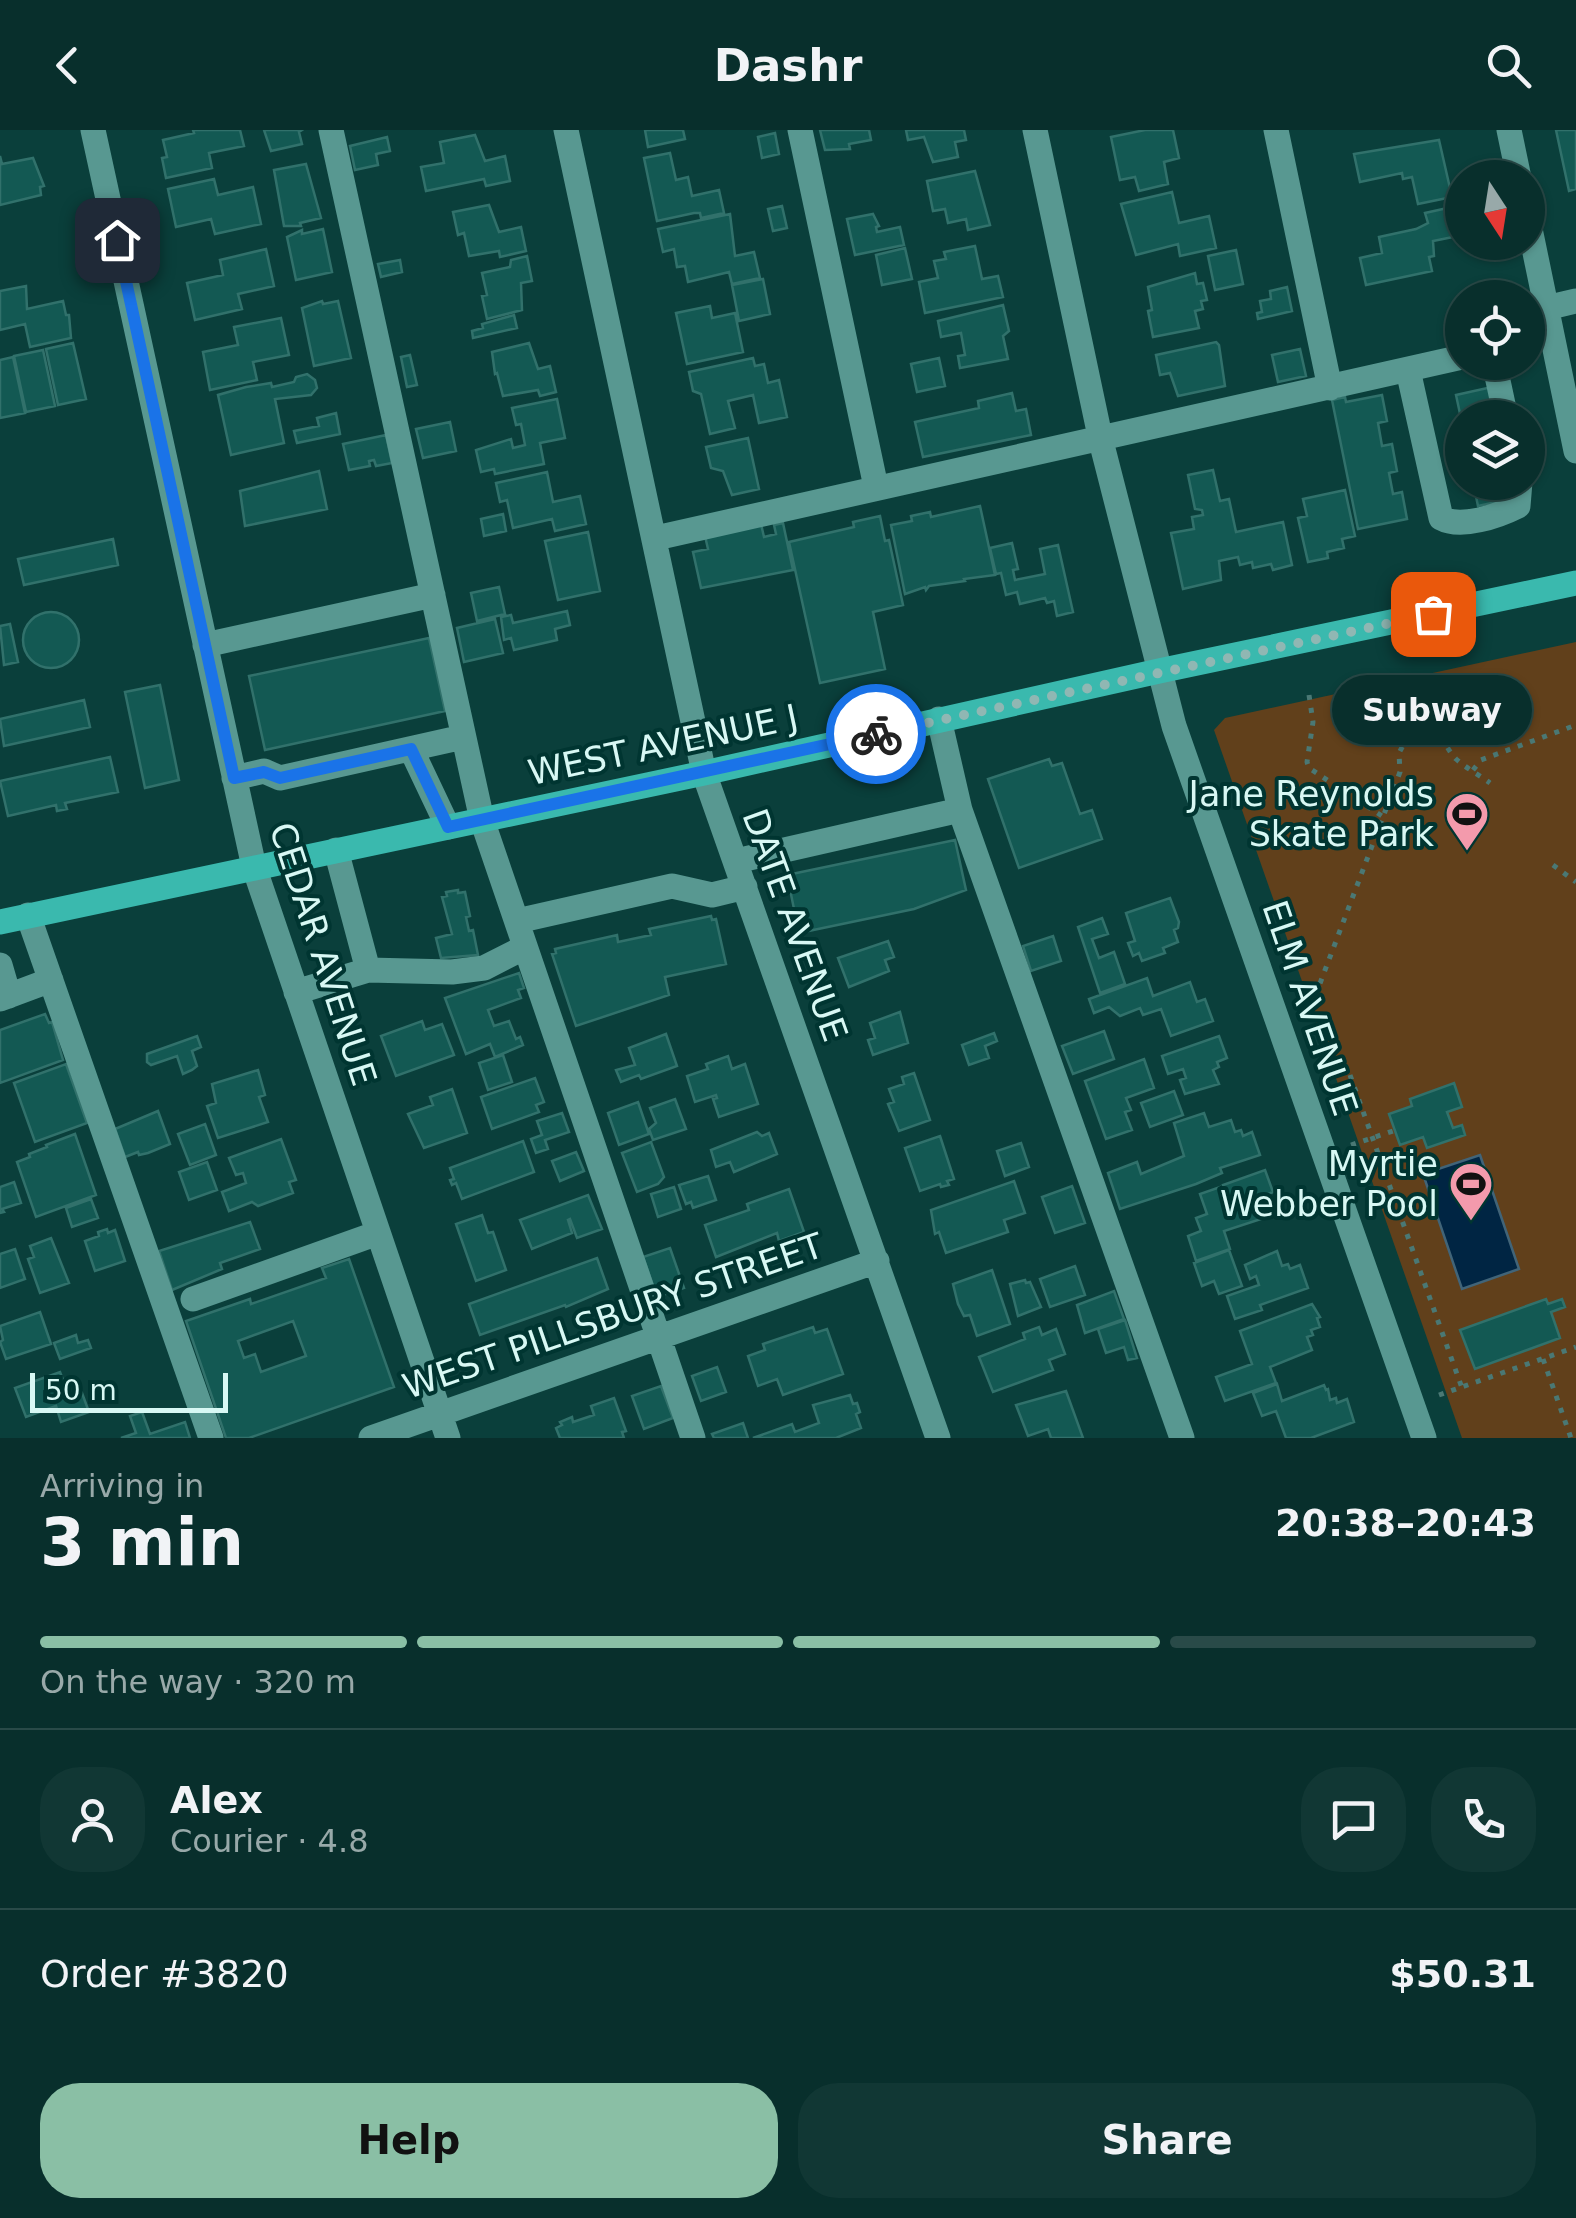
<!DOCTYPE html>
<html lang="en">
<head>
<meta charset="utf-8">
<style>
  :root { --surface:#082f2c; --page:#113734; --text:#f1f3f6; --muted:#98a9a9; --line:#294a48; --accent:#8abfa5 }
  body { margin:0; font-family:"DejaVu Sans",sans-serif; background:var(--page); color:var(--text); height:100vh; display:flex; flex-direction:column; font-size:38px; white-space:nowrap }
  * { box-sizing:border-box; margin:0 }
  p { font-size:32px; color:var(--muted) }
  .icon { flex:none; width:55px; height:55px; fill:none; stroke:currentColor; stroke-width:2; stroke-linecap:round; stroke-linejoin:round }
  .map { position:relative; height:1308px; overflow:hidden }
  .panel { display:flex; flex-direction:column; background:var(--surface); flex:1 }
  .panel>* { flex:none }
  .needle { width:65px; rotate:168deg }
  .fabs { position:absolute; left:1445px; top:30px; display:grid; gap:20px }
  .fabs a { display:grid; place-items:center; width:100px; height:100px; border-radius:50%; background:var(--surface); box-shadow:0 2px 8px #0004,0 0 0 2px var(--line); font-size:50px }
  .scale { position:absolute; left:30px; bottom:25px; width:198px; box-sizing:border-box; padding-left:10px; border:5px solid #d8f8f4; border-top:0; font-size:28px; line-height:35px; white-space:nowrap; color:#d8f8f4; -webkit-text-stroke:8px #003531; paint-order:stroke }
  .pin { position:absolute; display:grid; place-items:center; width:85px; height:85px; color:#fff; margin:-42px; border-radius:20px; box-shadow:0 5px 15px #0006 }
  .courier { position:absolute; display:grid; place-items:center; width:100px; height:100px; margin:-50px; border:8px solid #1a73e8; border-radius:50%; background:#fff; color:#222; box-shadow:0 2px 12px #0007 }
  .bubble { position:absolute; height:70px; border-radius:35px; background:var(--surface); box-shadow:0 2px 8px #0004,0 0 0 2px var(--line); font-size:32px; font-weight:700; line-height:70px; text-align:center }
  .head em { font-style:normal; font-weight:700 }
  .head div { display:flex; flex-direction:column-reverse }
  .head { display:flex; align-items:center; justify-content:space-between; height:170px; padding:0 40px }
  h1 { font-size:65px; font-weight:700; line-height:75px }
  .bar { display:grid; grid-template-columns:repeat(4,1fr); gap:15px 10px; align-content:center; height:120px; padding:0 40px }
  .bar i { height:12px; border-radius:8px; background:var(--line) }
  .bar .current { background:var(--accent) }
  .bar p { grid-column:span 4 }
  .line { display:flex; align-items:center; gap:25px; padding:0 40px; border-top:2px solid var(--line) }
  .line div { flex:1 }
  .round { display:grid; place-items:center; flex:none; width:105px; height:105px; border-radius:40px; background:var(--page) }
  .action { display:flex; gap:20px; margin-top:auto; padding:20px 40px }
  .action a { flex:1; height:115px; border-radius:40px; background:var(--accent); color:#111; font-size:40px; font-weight:700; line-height:115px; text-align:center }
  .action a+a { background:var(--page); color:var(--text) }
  header { display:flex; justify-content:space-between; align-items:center; height:130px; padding:0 40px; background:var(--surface); font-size:45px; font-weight:700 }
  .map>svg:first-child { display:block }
</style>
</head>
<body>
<header><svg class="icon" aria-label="back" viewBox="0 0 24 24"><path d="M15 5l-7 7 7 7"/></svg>Dashr<svg class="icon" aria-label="search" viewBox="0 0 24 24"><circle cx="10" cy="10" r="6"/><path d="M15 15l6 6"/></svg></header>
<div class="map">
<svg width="1576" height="1308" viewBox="0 0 1576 1308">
  <rect width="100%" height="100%" fill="#0a3f3b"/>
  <path fill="#61401b" d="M1576,512V1308H1462L1214,600L1225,588Z"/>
  <path fill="#002543" stroke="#416478" stroke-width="2.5" d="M1480,1025L1519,1139L1462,1159L1423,1044Z"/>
  <path fill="#135953" stroke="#31716b" stroke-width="2.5" fill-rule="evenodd" d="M193,0H240L244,16L209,23L212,38L166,48L162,28L167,27L163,10L194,3Z
    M264,0H302L299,2L302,14L271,21Z
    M645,0H683L685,9L648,17Z
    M820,0H869L871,10L849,14L850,19L825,20Z
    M906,0H964L966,10L955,12L958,27L933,32L924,7L908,10Z
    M1145,0H1173L1179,28L1164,32L1168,54L1139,61L1135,47L1120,50L1111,7Z
    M1556,0H1576V59L1569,61Z
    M775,3L779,24L762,28L758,7Z
    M475,5L485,31L505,26L510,51L486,56L484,49L426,61L421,37L444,33L440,12Z
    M387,7L390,21L376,24L378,35L355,40L350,16Z
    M1439,10L1452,67L1418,74L1412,47L1403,49L1402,43L1360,52L1354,24Z
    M670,23L676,50L688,47L692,66L719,60L724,83L701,88L700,83H694L657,91L644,28Z
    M0,26L2,34L33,28L44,56L40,57L41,65L0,75Z
    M306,34L321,88L300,93L301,96H284L274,40Z
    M975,41L990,95L968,100L966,89L948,93L945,79L933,81L927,51Z
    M214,49L218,65L253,57L261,94L215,104L211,89L176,97L168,59Z
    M1172,62L1179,93L1209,86L1216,118L1180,126L1178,114L1136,125L1121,74Z
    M489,75L499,102L521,97L526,121L500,127L499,121L469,126L464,103L458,105L453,82Z
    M782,76L787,98L773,101L768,79Z
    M1452,77L1455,91H1459L1461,98L1457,99L1458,106L1433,111L1434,126L1429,127L1432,141L1366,155L1360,128L1382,123L1379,107L1416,99L1428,93L1425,83Z
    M730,84L735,126L754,122L760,148L732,154L729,142L688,152L685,136L677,137L674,119L663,122L658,99Z
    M873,84L879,96L876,97L877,102L900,97L904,115L855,125L847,89Z
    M323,99L332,142L296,150L287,107L302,100V104Z
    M975,116L982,149L998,146L1003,167L925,183L919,152L938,148L934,131L946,129L944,122Z
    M905,118L912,149L882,155L876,125Z
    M266,119L274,156L238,164L242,179L195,190L187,153L223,145L220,130Z
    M1236,120L1243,154L1215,160L1208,126Z
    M527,126L532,151L521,153L522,180L487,189L482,166L487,165L482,143L510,137L511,130Z
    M400,130L402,142L381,147L378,134Z
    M1195,143L1197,154L1203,153L1207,170L1201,171L1203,179L1195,181L1199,198L1153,207L1148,181L1152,180L1148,157Z
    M763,149L770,184L739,191L732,155Z
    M26,156L27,179L63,171L66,185H69L71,208L30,217L25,194L0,200V161Z
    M1287,157L1292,181L1258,189L1257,183L1262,182L1260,171L1271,169L1270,161Z
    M322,171L323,174L338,171L351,228L314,236L302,178Z
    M1003,175L1009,201L1003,206L1008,229L960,238L958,226L965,225L961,203L941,207L938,191Z
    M710,176L712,188L735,183L743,222L687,234L676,183Z
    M514,185L517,198L473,208L472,201L483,198L482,194Z
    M281,188L289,225L253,232L257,250L210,260L203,222L238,215L234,197Z
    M1216,212L1219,215L1225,256L1178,266L1170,243L1160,245L1156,225Z
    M73,213L86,269L58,275L46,219Z
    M529,213L538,239L550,236L556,262L540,266L538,260L503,266L497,243L495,244L492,222Z
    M1300,219L1306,246L1278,252L1272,225Z
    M43,220L55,276L26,282L14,226Z
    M410,225L417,255L407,257L401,227Z
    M13,227L25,283L0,288V230Z
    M753,228L755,236L764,234L768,253L779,250L787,287L759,293L753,265L728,271L735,298L710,304L701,264L693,261L689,242Z
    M939,228L945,256L917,262L911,234Z
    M307,244L315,250L317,258L311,265L275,269L284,313L231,325L218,265L246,257L271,253L272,257L294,252L296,247Z
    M1492,257L1499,288H1462V293L1456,265Z
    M1012,263L1016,281L1026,279L1031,305L923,327L915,292L979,278L978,271Z
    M1382,265L1387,291L1378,293L1382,316L1392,314L1397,341L1389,343L1393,364L1402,362L1407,389L1358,399L1332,270L1345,267L1346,272Z
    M557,269L565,308L540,313L544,334L495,344L494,339L481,342L476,320L511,309L513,318L525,315L521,294L516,295L512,278Z
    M336,283L340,304L297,313L294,301L319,296L317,288Z
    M450,292L456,321L423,328L416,299Z
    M386,305L392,333L376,336L374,330L369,331L370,336L349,340L343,314Z
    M748,308L759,359L732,365L723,341L711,338L706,317Z
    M1213,340L1220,371L1229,369L1236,402L1283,392L1292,435L1273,440L1271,434L1253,438L1252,432L1240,435L1238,427L1219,431L1221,450L1183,459L1171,403L1194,399L1192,387L1203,385L1202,380L1195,379L1188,345Z
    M319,341L327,379L245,396L240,361Z
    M547,342L553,372L580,366L586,394L555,401L552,389L513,398L507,370L500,372L496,353Z
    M1473,352H1514L1510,369L1478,376Z
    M1345,360L1355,406L1342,409L1344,418L1327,422L1328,428L1308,432L1298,388L1307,386L1303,369Z
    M980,376L995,445L964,449L965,451L929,456L926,460L925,457L905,464L891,395L912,391L911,386L930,382L931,387Z
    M503,384L506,401L484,406L481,389Z
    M880,386L885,411L889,410L903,475L873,482L885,539L820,553L789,412L854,397L853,392Z
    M783,393L793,440L701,458L693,422L708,419L705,406L761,394L764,407L776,404L774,395Z
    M588,402L600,461L558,470L545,411Z
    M113,409L118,435L24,455L18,429Z
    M1012,413L1018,439L1013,440L1015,450L1045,444L1040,419L1058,415L1073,482L1057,486L1054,471L1047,473L1045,468L1020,474L1017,462L1006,465L1001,443L996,444L990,418Z
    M499,457L505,484L477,491L471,463Z
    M567,481L570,495L555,499L557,510L514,520L511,508L504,510L501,487L511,485L513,493Z
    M23 510a28 28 0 1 1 56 0a28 28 0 1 1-56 0Z
    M495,489L503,523L464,532L457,498Z
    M10,494L18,532L4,535L0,496Z
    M429,508L445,581L265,620L249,546Z
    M160,555L179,650L145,658L125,562Z
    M84,570L90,597L4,616L0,589Z
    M110,627L118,662L65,673L67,679L57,681L56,675L8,686L0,651Z
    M1049,629L1052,636L1062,633L1080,684L1092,680L1102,709L1019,738L988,649Z
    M955,710L966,760L914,779L799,803L787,745Z
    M458,760V763L465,762L470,786L466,787L469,801L473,800L478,825L441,828L436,808L452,804L442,767L447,766L446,762Z
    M1170,768L1179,792L1178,798L1174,800L1178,812L1163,818L1165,823L1142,831L1139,823L1133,826L1128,813L1135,811L1126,783Z
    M711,786L712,790L716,789L726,834L665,847L669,865L576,896L552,824L556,823L555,819L617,805L618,812L651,805L649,799Z
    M1102,788L1108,804L1092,809L1099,828L1114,822L1125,854L1100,863L1078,797Z
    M1053,806L1061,831L1031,841L1023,816Z
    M888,811L894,827L885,830L889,841L849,857L838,828Z
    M519,843L524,858L518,860L521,868L488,880L494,896L509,891L516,909L520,907L523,915L495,927L490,914L466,924L445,868Z
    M1147,848L1153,866L1190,852L1197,872L1205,869L1213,891L1171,906L1161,879L1143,885L1140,878L1120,886L1109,877L1094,883L1089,869Z
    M900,882L908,913L873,925L868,910L875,908L870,893Z
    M45,884L49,893L52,892L63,930L0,953V900Z
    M422,891L425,900L442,894L454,925L396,946L381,906Z
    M1104,901L1114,929L1073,944L1062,916Z
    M994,903L997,911L985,916L989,928L969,935L962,915Z
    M666,904L677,936L641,949L639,945L621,952L616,940L635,935L629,918Z
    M197,906L201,917L192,921L197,936L192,940L183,944L177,926L151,935L147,932V924Z
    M1219,906L1227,928L1217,932L1219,937L1213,940L1219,954L1185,964L1180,950L1186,948L1183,939L1168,944L1162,926Z
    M503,925L512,952L488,960L479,933Z
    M728,926L732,939L745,934L758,974L719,987L713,969L717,968L716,965L695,972L687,946L708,939L706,934Z
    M1144,929L1154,958L1126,968L1131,980L1125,982L1132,1000L1106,1009L1085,951Z
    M66,934L87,993L35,1012L14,953Z
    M258,940L265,965L259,967L268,992L218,1008L207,976L216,973L212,954Z
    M914,943L930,990L899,1001L888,974L894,972L889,959L904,954L902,947Z
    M535,948L544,972L536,975L539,982L492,999L481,967Z
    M1454,953L1462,977L1447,982L1453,998L1462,995L1465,1005L1427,1018L1423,1007L1400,1015L1389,984L1412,976L1410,969Z
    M452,959L467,1003L424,1018L408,984L433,975L430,967Z
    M1174,961L1183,985L1150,997L1141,973Z
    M675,969L686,999L653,1010L649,999L656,993L650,978Z
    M638,972L649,1004L619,1015L608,983Z
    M158,981L170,1014L148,1023L139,1025L138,1022L125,1027L115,999Z
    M562,983L569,1002L545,1010L548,1019L536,1023L531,1009L542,1005L537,991Z
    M1204,983L1209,997L1231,990L1235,1002L1241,1000L1243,1006L1252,1002L1260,1025L1220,1038L1222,1043L1196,1054L1120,1079L1108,1043L1137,1032L1141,1044L1184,1026L1174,993Z
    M205,994L216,1025L190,1035L178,1004Z
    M757,1002L762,1006L769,1003L777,1024L734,1042L730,1032L716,1037L711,1020Z
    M75,1004L96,1065L36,1087L17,1032L30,1027L29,1024L47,1017L46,1015Z
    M940,1006L954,1049L947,1051L949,1055L941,1057L940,1054L920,1061L905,1018Z
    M281,1009L296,1050L289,1052L293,1063L258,1076L252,1072L229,1081L222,1062L246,1053L243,1043L236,1045L229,1028Z
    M523,1011L534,1042L462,1069L456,1053L452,1055L450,1050L454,1049L450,1038Z
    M651,1012L664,1047L658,1054L637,1062L622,1023Z
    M1021,1013L1029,1037L1005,1046L997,1021Z
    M576,1022L584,1041L560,1051L552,1031Z
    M207,1032L217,1060L189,1070L179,1042Z
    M1265,1040L1273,1062L1266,1065L1273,1085L1224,1101L1230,1119L1196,1131L1188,1106L1201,1101L1196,1088L1207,1084L1200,1064L1220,1057L1225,1069L1228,1068L1223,1055Z
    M708,1046L716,1070L693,1078L691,1072L686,1074L679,1055Z
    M1014,1051L1025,1083L1004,1090L1008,1102L946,1123L939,1102L935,1104L931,1080Z
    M14,1052L21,1073L2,1079L4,1082L0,1083V1057Z
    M1072,1056L1085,1093L1055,1103L1042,1067Z
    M674,1057L681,1079L658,1087L651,1064Z
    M789,1059L804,1102L779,1111L777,1103L716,1127L705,1095L749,1080L747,1074Z
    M588,1065L602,1099L577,1108L570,1089L568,1090L572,1103L532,1119L520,1090Z
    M91,1069L98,1088L72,1097L66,1078Z
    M482,1085L488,1103L493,1102L506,1140L476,1151L456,1094Z
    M250,1092L260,1119L220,1133L222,1139L172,1160L159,1121Z
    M107,1099L108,1103L115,1100L125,1131L95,1141L85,1111L99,1106L98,1102Z
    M51,1108L69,1153L40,1163L28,1129L34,1127L30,1116Z
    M670,1118L684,1158L657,1167L643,1127Z
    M15,1119L25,1149L0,1158V1124Z
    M1229,1120L1242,1156L1219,1164L1214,1151L1202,1156L1194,1133Z
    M1277,1121L1282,1136L1288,1134L1290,1139L1300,1135L1308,1158L1260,1175L1262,1180L1235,1189L1227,1166L1259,1155L1256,1146L1250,1149L1245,1135Z
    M597,1128L608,1159L566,1177L565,1175L480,1205L469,1174Z
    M349,1129L394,1257L249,1308H226L186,1191L250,1169L251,1174L326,1148L322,1138ZM293,1191L306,1226L261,1242L255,1224L244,1228L238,1211Z
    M1075,1136L1085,1165L1050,1177L1040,1149Z
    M992,1140L1010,1194L977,1206L970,1185L964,1186L958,1174L953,1154Z
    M1025,1150L1026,1153L1030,1152L1041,1177L1018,1186L1010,1154Z
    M1114,1161L1124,1189L1085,1203L1077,1175Z
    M1546,1169L1548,1174L1562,1169L1565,1177L1551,1182L1560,1208L1475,1239L1460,1200Z
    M1312,1174L1320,1187L1317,1188L1320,1197L1311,1200L1313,1205L1307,1207L1312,1220L1270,1237L1276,1253L1225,1271L1216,1247L1252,1234L1240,1201Z
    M40,1182L51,1214L6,1229L0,1212L3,1210L0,1196Z
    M1125,1190L1137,1228L1128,1230L1124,1217L1106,1223L1098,1199Z
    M813,1197L815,1203L827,1199L843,1244L783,1265L777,1249L758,1256L748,1226L765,1220L763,1214Z
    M1039,1197L1042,1205L1056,1199L1065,1224L1049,1230L1053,1240L993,1262L979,1227L1025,1209L1023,1203Z
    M76,1205L78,1213L88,1210L91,1218L60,1229L54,1213Z
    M717,1237L726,1262L701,1271L692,1246Z
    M60,1242L70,1268L82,1263L89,1282L61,1292L56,1276L26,1287L15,1258Z
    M1277,1254L1282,1271L1324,1255L1326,1260L1328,1259L1330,1270L1336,1268L1337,1273L1347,1269L1354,1292L1311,1308H1286L1276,1281L1262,1286L1253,1263Z
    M661,1256L673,1288L644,1299L632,1266Z
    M1066,1261L1083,1308H1051L1048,1299L1028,1306L1016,1275Z
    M850,1265L853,1274L857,1273L860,1282L856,1284L861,1298L836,1308H753L792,1294L795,1302L819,1293L813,1275Z
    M614,1268L626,1301L622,1302L624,1308H560L556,1298L562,1295L560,1292L572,1287L573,1292L594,1285L591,1276Z
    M142,1282L150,1304L185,1292L190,1308H121L136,1303L130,1286Z
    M743,1293L748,1308H714L712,1304Z"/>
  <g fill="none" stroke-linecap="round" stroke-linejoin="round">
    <path stroke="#4a7874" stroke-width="5" stroke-dasharray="5 8" stroke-linecap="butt" d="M1309,565L1313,592L1307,632L1309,638L1382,686
      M1473,640L1481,630L1576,595
      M1553,735L1576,752
      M1297,863L1319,856L1400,642L1399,623L1407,608C1441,587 1441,614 1456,629C1466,638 1479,645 1490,653
      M1350,945L1462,1258
      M1351,1015L1393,1001
      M1543,1229L1571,1308
      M1439,1265L1576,1217"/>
    <path stroke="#589891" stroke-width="25" d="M93,0L254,737L448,1308
      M331,0L482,690L693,1308
      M566,0L704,643L938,1308
      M800,0L876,357
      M1035,0L1101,311L1174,596L1424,1308
      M1276,0L1330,258
      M1509,0L1519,48
      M1528,89L1576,321
      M1546,178L1576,171
      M1494,232L1506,288
      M1408,240L1441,388C1461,399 1498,386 1518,376L1520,352
      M656,408L1462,227
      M205,515L433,465
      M939,589L960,680L1182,1308
      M411,619L448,697
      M234,648L264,641L280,648L463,607
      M336,720L368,840
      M736,731L960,680
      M28,785L211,1308
      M517,791L672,756L712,765L745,757
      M0,835L9,866
      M296,862L368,840L452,842L484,838L525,817
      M0,869L51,850
      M193,1169L378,1103
      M371,1308L877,1131"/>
    <path stroke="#3ab9ae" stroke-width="25" d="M0,792L704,643L1159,541L1576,453"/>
  </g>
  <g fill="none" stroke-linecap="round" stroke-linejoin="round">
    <path stroke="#90b7b3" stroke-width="10" stroke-dasharray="0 18" d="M876,604L1433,484"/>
    <path stroke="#1a73e8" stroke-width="12" d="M117,110L234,648L264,642L280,648L411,619L448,697L876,604"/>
  </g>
  <defs>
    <symbol id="stadium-pin" viewBox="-11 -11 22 30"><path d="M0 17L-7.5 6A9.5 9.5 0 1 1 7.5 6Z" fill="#f39aac" stroke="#003531"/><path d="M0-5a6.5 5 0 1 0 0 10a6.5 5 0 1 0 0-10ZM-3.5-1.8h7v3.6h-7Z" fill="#111"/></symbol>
  </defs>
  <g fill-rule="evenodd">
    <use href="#stadium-pin" x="1442" y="659" width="50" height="68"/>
    <use href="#stadium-pin" x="1446" y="1029" width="50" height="68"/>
  </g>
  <g text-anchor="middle" stroke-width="8" stroke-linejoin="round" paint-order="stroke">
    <g font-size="35" fill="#d8f8f4" stroke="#003531">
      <text transform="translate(663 615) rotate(-12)" y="12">WEST AVENUE J</text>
      <text transform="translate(795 795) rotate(70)" y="12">DATE AVENUE</text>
      <text transform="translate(323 824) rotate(72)" y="12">CEDAR AVENUE</text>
      <text transform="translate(1310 878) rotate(71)" y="12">ELM AVENUE</text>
      <text transform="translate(613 1186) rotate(-19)" y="12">WEST PILLSBURY STREET</text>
    </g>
    <g font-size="35" fill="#d8f8f4" stroke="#003531" text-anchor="end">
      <text x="1434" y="676">Jane Reynolds<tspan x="1434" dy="40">Skate Park</tspan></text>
      <text x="1438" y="1046">Myrtie<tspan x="1438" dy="40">Webber Pool</tspan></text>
    </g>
  </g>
</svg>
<div class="fabs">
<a><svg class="needle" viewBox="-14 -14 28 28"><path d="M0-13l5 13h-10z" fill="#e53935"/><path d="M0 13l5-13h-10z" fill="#98a9a9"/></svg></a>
<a><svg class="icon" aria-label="locate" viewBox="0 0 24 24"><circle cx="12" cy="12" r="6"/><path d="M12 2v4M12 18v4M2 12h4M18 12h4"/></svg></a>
<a><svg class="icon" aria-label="layers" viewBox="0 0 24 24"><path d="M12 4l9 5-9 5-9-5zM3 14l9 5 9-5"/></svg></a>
</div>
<div class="scale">50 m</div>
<div class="pin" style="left:1433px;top:484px;background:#ea580c"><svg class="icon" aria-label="bag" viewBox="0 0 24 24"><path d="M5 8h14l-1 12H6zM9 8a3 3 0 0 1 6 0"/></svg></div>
<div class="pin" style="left:117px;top:110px;background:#1f2937"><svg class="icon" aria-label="home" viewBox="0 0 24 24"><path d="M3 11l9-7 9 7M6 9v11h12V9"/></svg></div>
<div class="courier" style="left:876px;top:604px"><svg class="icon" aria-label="bike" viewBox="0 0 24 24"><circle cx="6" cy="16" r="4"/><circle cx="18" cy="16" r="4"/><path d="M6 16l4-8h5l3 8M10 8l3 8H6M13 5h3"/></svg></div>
<div class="bubble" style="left:1332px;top:545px;width:200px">Subway</div>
</div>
<section class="panel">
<div class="head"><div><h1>3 min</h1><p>Arriving in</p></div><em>20:38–20:43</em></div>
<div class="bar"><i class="current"></i><i class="current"></i><i class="current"></i><i></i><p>On the way · 320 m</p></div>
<div class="line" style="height:180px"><a class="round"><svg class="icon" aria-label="person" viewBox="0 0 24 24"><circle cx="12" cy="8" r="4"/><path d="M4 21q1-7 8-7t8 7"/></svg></a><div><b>Alex</b><p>Courier · 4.8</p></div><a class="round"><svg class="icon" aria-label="chat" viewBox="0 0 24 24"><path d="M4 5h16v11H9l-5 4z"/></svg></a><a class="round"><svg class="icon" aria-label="phone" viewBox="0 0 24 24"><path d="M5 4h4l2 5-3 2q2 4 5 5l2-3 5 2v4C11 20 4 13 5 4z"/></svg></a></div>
<div class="line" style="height:130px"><div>Order #3820</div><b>$50.31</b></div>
<div class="action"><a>Help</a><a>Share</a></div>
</section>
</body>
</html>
